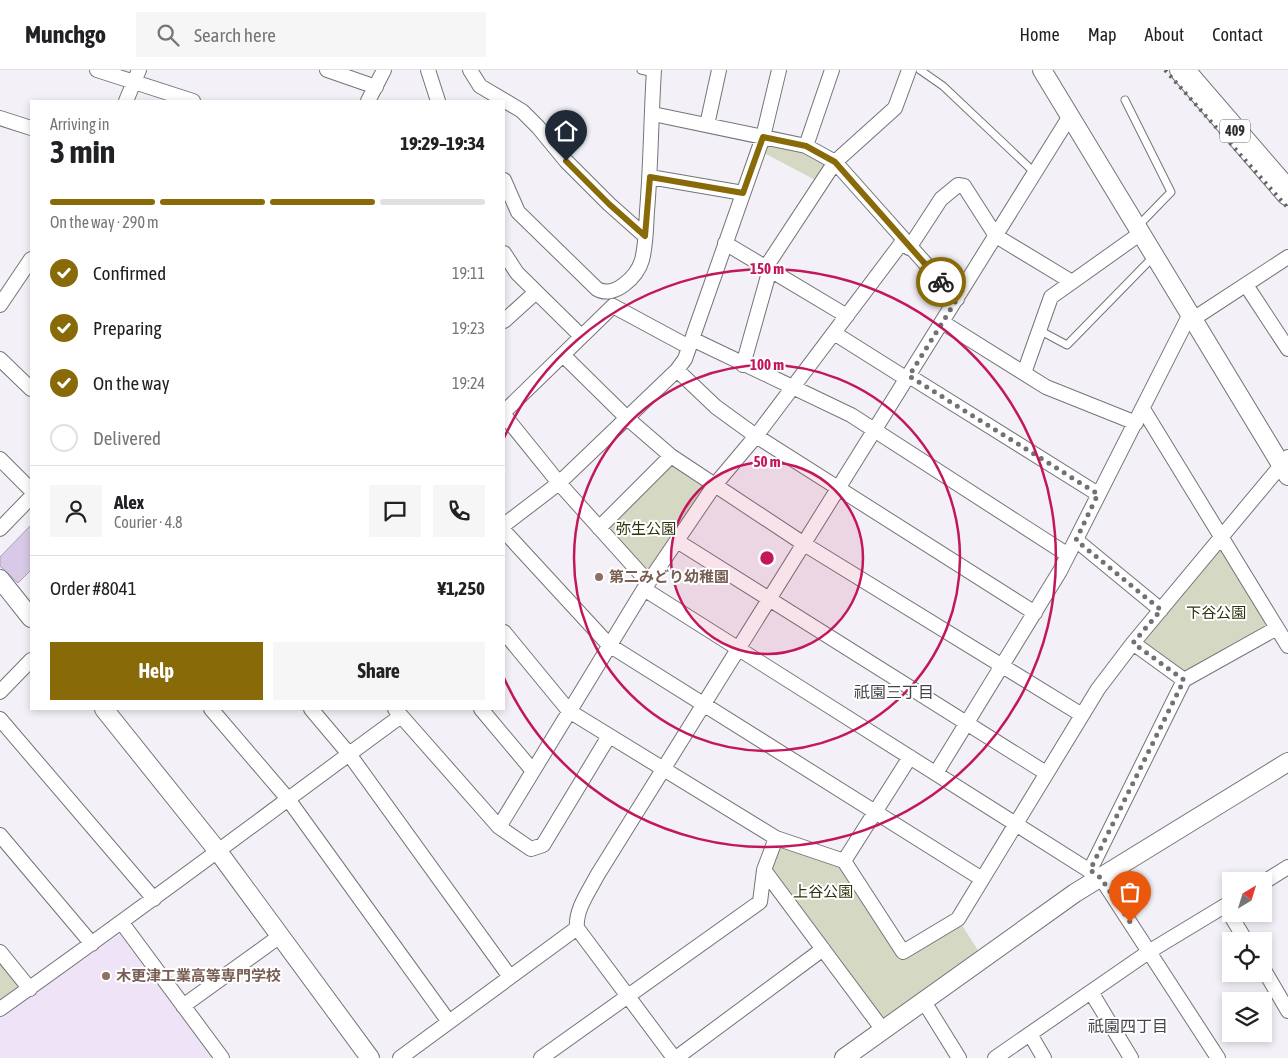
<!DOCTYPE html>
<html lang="en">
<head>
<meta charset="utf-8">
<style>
  :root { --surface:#fff; --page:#f6f6f6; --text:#202124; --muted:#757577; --line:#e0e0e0; --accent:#896a08 }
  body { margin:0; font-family:"Asap Condensed","Noto Sans JP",sans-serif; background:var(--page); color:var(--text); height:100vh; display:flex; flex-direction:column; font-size:19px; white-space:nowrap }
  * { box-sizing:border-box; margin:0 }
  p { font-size:16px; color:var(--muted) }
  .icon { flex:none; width:28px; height:28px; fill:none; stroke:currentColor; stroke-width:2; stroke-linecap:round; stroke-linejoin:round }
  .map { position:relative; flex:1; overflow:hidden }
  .panel { position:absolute; left:30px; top:30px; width:475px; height:610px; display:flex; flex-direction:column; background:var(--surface); border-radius:0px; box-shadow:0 2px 8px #0003 }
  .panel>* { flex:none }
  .needle { width:32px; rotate:38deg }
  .tools { position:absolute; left:1222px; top:802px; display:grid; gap:10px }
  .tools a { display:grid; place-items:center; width:50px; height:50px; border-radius:0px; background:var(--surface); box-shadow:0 2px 8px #0003; font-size:25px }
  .pin { position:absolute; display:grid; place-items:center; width:42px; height:42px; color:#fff; margin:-51px -21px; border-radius:50% 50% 50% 0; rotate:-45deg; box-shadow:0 0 5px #0007 }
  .pin .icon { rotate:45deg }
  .courier { position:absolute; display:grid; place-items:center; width:50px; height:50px; margin:-25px; border:4px solid #896a08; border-radius:50%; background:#fff; color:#222; box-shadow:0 1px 6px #0007 }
  .head em { font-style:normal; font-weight:700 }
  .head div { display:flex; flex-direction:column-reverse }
  .head { display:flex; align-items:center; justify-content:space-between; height:85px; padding:0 20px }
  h1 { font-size:32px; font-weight:700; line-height:38px }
  .bar { display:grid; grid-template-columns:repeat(4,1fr); gap:8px 5px; align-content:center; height:60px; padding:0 20px }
  .bar i { height:6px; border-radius:4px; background:var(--line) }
  .bar .active { background:var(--accent) }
  .bar p { grid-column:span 4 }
  .line { display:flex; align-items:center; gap:12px; padding:0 20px; border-top:1px solid var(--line) }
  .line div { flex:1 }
  .round { display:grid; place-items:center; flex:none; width:52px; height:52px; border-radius:0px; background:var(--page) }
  ol { padding:0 20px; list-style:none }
  li { display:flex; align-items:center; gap:15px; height:55px }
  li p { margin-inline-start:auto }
  li .icon { padding:5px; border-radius:50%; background:var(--accent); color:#fff; stroke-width:4 }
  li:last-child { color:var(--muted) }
  li i { width:28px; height:28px; border:2px solid var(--line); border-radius:50% }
  .button { display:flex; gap:10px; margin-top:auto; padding:10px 20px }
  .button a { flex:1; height:58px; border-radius:0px; background:var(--accent); color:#fff; font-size:20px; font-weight:700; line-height:58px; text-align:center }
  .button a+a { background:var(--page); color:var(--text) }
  header { display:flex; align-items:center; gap:30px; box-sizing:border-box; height:70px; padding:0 25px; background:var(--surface); border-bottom:1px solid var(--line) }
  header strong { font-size:24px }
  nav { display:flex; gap:28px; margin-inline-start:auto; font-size:18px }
  .search { width:350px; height:45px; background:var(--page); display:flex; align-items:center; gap:12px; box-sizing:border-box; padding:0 18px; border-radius:0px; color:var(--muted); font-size:19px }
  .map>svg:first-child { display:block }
</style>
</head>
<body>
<header>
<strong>Munchgo</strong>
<div class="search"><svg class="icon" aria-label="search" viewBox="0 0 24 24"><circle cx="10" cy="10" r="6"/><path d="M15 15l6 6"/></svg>Search here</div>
<nav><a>Home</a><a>Map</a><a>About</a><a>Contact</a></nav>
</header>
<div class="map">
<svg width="1288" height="988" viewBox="0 0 1288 988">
  <rect width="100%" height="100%" fill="#f3f1f7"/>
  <path fill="#efe3f8" d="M120,864L215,988H0V948Z"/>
  <path fill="#d5d9c4" d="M763,67L835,92L821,113L758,80Z
    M671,386L714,416L648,512L599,458Z
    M1222,467L1277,558L1184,610L1133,573Z
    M776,768L844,791L903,882L958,849L983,888L883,960L764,800Z
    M0,891L22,916L0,932Z"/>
  <path fill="#d9c9e8" stroke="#a7a5a9" d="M31,455V500L18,513L0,496V487Z"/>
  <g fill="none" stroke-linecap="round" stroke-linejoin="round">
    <defs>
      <path id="service" d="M641,0L654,3
        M920,0L943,16L1035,103
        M1125,30L1171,122L1138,156
        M1039,260L1067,275L1154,186"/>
      <path id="minor" d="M97,0L193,31
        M327,0L376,17
        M428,0L438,31
        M470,0L480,16L522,41L538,57L566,91L609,134L645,166
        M126,31L139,0
        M368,31L384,0
        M653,44L806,76L835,92L957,229
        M0,48L31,58
        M707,55L719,0
        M806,76L832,0
        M650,107L743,123
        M504,110L518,142L597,219C614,229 637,207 642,190C646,175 646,157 647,141C651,94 651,47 654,0
        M725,173L847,246
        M909,178L941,129L958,115L964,116L996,166L1072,212
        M504,183L517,203L580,265
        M766,197L835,92L895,38L909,0
        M1246,215L1288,279
        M0,235L31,189
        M1193,249L1288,187
        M504,251L536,222
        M942,252L1046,317L1136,353
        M834,263L907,309
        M692,269L851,345L1068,485
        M563,285L627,348L671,386L804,474L1082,645
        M0,289L31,319
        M743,295L770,199
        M677,300L716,337L756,366L1035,543
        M1024,303L1051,227L1141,163
        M909,306L1098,424
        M1143,339L1288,576
        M504,342L613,236L689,277
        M504,345L559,413L648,512
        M0,389L31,420
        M504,455L559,413L677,300L685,289L763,67L779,0
        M599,458L671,386
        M0,459L31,427
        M504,461L609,575L982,809
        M1076,470L1161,540
        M677,471L1046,703
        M644,519L1101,808L1218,988
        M504,562L569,641L776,768L844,791L903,882L958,849L1098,619L1133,573L1288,387
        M1133,573L1184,610
        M0,622L31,590
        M211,639L288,729L449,952
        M311,639L349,684L510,907
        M395,639L499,757L531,779L543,775L609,666
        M481,639L533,701
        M0,649L154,829
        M936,703L1060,501L1190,244
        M499,757L644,519L714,416L756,366L903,171
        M0,765L92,874
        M844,791L910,687
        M764,800L883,960
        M1090,800L1184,610L1277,558
        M1264,812L1288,797
        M1225,836L1246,871
        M122,853L222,988
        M0,882L30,919
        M1264,900L1288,941
        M1091,922L1131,988
        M923,930L959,988
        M183,936L280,866
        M0,939C135,844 267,744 401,646
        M1030,964L1044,988
        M400,988L577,858
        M541,988L760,832L764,800L776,768
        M674,988L577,858C575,840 589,821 598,804L1070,46
        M676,988L823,879
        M995,988L1150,881L1231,832"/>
      <path id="tertiary" d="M1042,0L1288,406
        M0,509L31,548
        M104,639L217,780L370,988
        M844,988L1075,823L1288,692"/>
      <path id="trunk" d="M1182,0L1288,123"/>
    </defs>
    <use href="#service" stroke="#757478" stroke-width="9"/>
    <use href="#minor" stroke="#757478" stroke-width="16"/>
    <use href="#tertiary" stroke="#757478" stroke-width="20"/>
    <use href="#trunk" stroke="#757478" stroke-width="26"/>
    <use href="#service" stroke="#fff" stroke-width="7"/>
    <use href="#minor" stroke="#fff" stroke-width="14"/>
    <use href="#tertiary" stroke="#fff" stroke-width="18"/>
    <use href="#trunk" stroke="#fff" stroke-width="24"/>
    <path stroke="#656467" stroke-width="4" stroke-dasharray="2.5 5" stroke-linecap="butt" d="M1165,0L1288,138"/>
  </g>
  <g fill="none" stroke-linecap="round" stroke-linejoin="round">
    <path stroke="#727174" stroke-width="5" stroke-dasharray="0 9" d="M941,212L957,229L909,306L1098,424L1076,470L1161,540L1133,573L1184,610L1090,800L1101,808L1130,852"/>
    <path stroke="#896a08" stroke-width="6" d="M566,91L609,134L645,166L650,107L743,123L763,67L806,76L835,92L941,212"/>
  </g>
  <circle cx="767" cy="488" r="96" fill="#c2185b" fill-opacity=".12"/>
  <g fill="none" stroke="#c2185b" stroke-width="2.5">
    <circle cx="767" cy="488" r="96"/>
    <circle cx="767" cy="488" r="193"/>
    <path d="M504 368A289 289 0 1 1 504 608"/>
  </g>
  <g fill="#8d6e63" stroke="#fff" stroke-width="2">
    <circle cx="599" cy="507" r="5"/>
    <circle cx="106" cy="906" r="5"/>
  </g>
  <g text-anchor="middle" stroke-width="4" stroke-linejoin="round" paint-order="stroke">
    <rect fill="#fff" stroke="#6c6b6d" stroke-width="1" x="1220" y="49.5" width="30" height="23" rx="4"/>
    <g font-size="14" font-weight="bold" fill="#2d2c2e">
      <text x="1235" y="66">409</text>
    </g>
    <g font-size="15" fill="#2f330b" stroke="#fff">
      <text x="646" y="464">弥生公園</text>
      <text x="1216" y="548">下谷公園</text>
      <text x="823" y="827">上谷公園</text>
    </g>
    <g font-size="15" font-weight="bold" fill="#785e54" stroke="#fff" text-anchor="start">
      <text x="609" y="512">第二みどり幼稚園</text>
      <text x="116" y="911">木更津工業高等専門学校</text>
    </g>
    <g font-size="16" fill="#454448" stroke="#fff">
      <text x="894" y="628">祇園三丁目</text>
      <text x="1128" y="962">祇園四丁目</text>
    </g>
  </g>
  <circle cx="767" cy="488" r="8" fill="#c2185b" stroke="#fff" stroke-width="2.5"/>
  <g font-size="15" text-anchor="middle" font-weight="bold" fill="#c2185b" stroke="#fff" stroke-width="4" stroke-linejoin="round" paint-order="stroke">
    <text x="767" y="204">150 m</text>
    <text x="767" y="300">100 m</text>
    <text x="767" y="397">50 m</text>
  </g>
</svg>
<div class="tools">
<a><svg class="needle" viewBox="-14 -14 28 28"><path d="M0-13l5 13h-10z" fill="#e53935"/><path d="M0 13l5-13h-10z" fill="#757577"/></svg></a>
<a><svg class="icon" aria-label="locate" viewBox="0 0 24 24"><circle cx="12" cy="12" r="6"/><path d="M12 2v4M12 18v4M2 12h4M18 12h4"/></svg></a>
<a><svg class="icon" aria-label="layers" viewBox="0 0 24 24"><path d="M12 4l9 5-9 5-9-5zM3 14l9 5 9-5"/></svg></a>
</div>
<div class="pin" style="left:1130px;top:852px;background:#ea580c"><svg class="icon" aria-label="bag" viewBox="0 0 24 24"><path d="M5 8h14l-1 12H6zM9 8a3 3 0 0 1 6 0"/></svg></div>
<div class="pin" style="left:566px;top:91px;background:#1f2937"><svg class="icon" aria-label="home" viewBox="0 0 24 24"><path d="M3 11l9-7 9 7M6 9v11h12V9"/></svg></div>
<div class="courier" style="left:941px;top:212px"><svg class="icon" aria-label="bike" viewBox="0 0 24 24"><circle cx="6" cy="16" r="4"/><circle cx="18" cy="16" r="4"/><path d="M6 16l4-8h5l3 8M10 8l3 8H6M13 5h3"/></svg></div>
<section class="panel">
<div class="head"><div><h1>3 min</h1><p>Arriving in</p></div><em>19:29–19:34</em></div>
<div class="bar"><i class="active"></i><i class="active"></i><i class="active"></i><i></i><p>On the way · 290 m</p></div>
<ol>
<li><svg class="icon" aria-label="check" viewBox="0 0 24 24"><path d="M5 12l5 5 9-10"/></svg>Confirmed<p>19:11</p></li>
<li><svg class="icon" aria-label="check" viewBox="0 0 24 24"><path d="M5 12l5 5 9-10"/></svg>Preparing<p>19:23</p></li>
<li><svg class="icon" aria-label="check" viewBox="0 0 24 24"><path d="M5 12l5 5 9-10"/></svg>On the way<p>19:24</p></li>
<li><i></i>Delivered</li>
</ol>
<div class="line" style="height:90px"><a class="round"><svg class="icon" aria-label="person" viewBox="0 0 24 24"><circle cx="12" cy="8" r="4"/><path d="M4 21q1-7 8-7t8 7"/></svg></a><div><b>Alex</b><p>Courier · 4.8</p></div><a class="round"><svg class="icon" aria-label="chat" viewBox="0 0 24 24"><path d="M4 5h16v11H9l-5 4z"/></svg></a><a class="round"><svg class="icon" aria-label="phone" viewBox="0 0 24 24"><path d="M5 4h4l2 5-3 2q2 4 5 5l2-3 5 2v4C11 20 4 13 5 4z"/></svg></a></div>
<div class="line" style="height:65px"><div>Order #8041</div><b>¥1,250</b></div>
<div class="button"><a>Help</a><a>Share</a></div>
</section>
</div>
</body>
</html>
